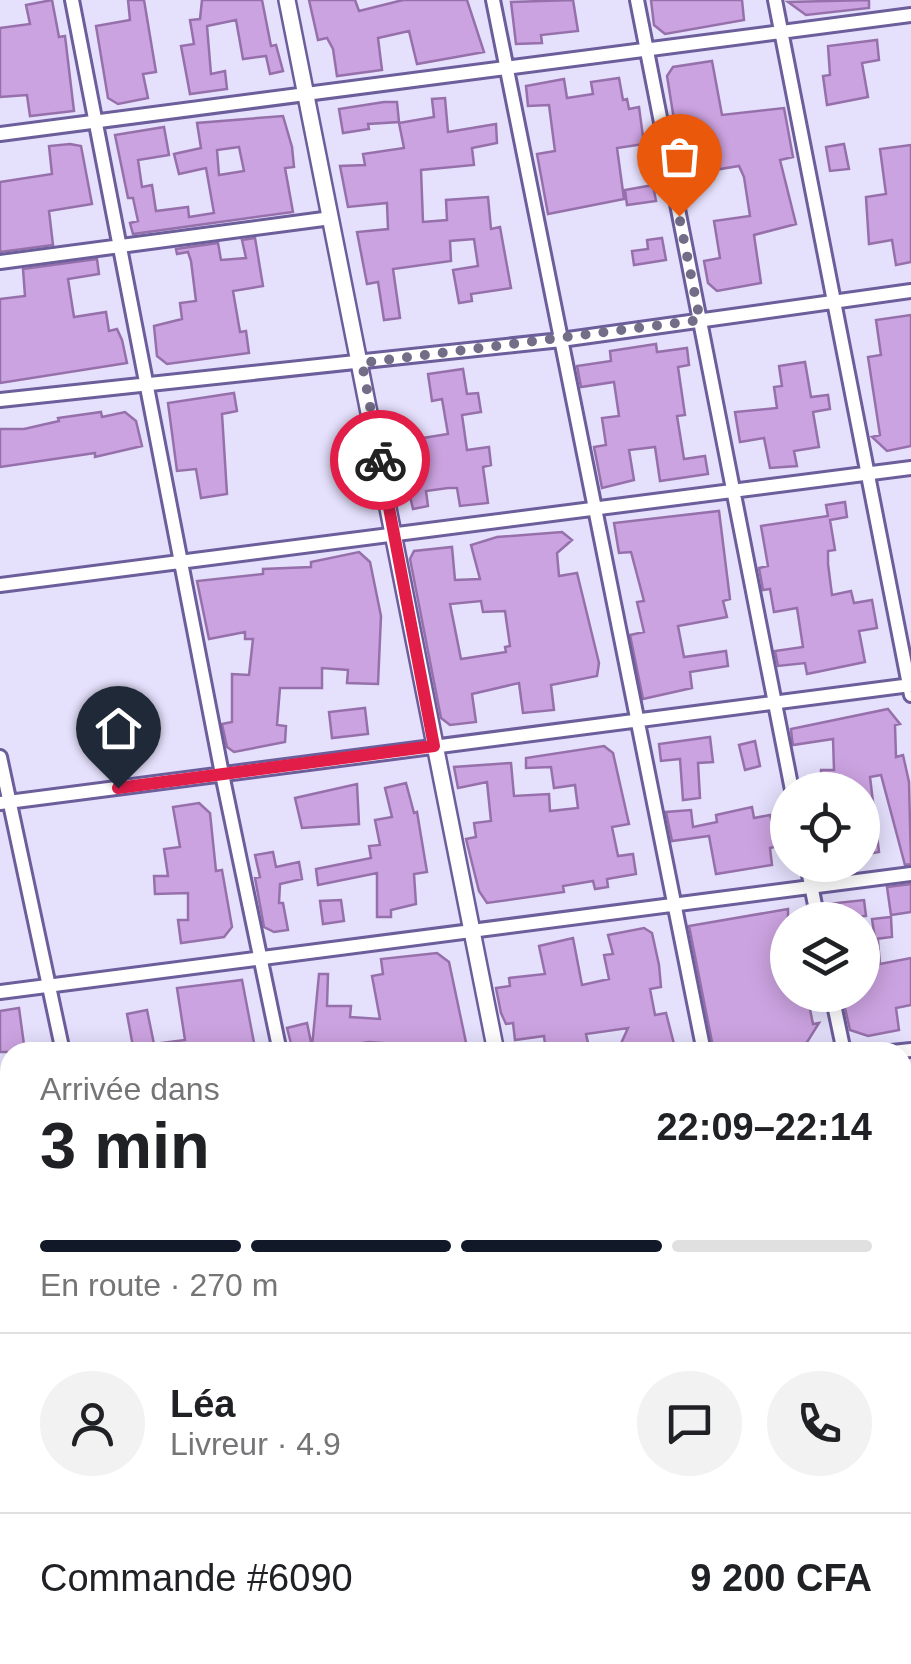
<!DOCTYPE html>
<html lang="fr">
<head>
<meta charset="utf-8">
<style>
  :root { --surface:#fff; --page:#f2f2f2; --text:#202124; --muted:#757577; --line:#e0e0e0; --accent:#111827 }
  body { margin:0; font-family:Arial,sans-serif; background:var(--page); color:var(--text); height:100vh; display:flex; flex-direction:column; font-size:38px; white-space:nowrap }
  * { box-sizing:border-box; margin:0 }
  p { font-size:32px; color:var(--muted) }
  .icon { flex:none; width:55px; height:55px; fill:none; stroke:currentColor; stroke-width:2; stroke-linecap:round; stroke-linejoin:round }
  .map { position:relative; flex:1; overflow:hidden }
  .side { position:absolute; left:0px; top:1042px; width:912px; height:622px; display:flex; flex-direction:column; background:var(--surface); border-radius:30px 30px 0 0; box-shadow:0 5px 25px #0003 }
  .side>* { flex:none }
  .tools { position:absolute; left:770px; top:772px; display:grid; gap:20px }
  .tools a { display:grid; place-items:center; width:110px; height:110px; border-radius:50%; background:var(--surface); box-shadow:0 5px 25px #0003; font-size:50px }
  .pin { position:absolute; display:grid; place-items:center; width:85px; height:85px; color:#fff; margin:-102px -42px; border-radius:50% 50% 50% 0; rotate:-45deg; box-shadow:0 0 10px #0007 }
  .pin .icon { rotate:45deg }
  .courier { position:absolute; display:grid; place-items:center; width:100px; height:100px; margin:-50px; border:8px solid #e11d48; border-radius:50%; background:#fff; color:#222; box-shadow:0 2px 12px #0007 }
  .overview em { font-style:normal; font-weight:600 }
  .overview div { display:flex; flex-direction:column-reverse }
  .overview { display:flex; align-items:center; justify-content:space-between; height:170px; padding:0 40px }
  h1 { font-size:65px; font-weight:600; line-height:75px }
  .bar { display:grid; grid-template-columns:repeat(4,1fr); gap:15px 10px; align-content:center; height:120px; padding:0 40px }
  .bar i { height:12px; border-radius:8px; background:var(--line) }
  .bar .active { background:var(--accent) }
  .bar p { grid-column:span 4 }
  .line { display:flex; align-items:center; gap:25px; padding:0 40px; border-top:2px solid var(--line) }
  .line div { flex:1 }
  .round { display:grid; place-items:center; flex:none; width:105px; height:105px; border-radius:52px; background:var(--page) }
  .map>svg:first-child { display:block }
</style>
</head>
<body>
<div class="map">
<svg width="911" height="1664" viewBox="0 0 911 1664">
  <rect width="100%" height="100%" fill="#e5e0fc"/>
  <path fill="#cca3e1" stroke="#9670aa" stroke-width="2.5" fill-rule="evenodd" d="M52,0L59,37L65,36L74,111L30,116L27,95L0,97V28L30,24L26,5Z
    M128,0H144L156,72L143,74L148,98L118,104L108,98L96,26L130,20Z
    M202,0H262L271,46L276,45L283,71L270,74L266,56L243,59L236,20L207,26L211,74L225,71L227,89L190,94L181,46L194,44L190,20L200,19Z
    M309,0H355L359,11L403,0H467L484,52L417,64L409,31L378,38L382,70L337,76L333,49L327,38L318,40Z
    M573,0L578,31L541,35L542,43L516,44L511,2Z
    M651,0H742L744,20L665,34L654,25Z
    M869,0V8L806,15L788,2Z
    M877,40L879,60L862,63L868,97L827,105L823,76L830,75L828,46Z
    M712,61L722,115L784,108L793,157L780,160L796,224L754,235L761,283L717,291L708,283L704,261L720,258L714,221L750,216L744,177L739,166L684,175L682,159L711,155L706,128L676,132L667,76L673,67Z
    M619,78L623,100L627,99L629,109L639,107L644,144L617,148L624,199L548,214L537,154L555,151L549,105L528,106L526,86L564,79L567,98L593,94L591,82Z
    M445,98L448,132L496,124L497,143L472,148L474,165L421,170L423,222L447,220L446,200L488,197L491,229L500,227L511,288L471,294L472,301L459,303L453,270L478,266L474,239L450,241L451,261L393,269L400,318L384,320L378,282L367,284L357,232L388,229L387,203L348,207L340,166L365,165L363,154L404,148L399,123L434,117L432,99Z
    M384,102H397L399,122L368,124L369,129L343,133L339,109Z
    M283,116L292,147L294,167L285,168L293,212L133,234L130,223L138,221L133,198H128L115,135L164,127L169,155L138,160L142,187L152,185L156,211L188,207L189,217L214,213L206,168L179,174L174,154L201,148L197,123ZM239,147L244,171L219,175L217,150Z
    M70,144L81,146L92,204L49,211L53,245L0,252V182L52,174L49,146Z
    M844,144L849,169L830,171L826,147Z
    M911,145V262L896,265L892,240L869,244L866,197L886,194L880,149Z
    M653,185L656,201L627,205L625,190Z
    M255,238L263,286L233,291L240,332L246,331L249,353L167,364L157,356L154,326L182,319L180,303L196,301L191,261L188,252L177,254L176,249L218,243L221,260L246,258L242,240Z
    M662,238L666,260L634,265L632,251L648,249L647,240Z
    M97,259L99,274L68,279L74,317L106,312L109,331L117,329L122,340L127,363L0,383V299L25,296L23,269Z
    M911,315V446L887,451L872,437L880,435L868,357L881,355L876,320Z
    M656,344L657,352L687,348L689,365L678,367L685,415L677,416L684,459L705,456L708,474L660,481L655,447L629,450L634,480L602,488L594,447L606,445L602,418L619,416L614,382L581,387L577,366L611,361L610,351Z
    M805,362L811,397L828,395L830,409L813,412L819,447L794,451L797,466L770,468L764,438L740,442L735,412L777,408L774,387L782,386L779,366Z
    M463,369L467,394L478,393L481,412L462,415L467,450L489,447L491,465L483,467L488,503L460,506L457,488H448L426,491L428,506L413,509L396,436L409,434L410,440L448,434L442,399L432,401L428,374Z
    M234,393L237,411L222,414L227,494L201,498L196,469L177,471L168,403Z
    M101,412L102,417L125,412L136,421L142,446L95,457V453L0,467V429H24L59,421L58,418Z
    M845,502L847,517L830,520L835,550L828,551V564L832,595L851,591L854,603L872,600L877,628L859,631L865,662L807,674L805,663L778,666L775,651L803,647L797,608L774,612L770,589L763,590L759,568L768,566L761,526L828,516L826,505Z
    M719,511L730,599L723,601L727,617L678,626L684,657L726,651L728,666L690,672L692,688L643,699L630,635L644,632L637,602L644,601L631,552L619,553L614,523Z
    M562,532L572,540L557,553L559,576L577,573L599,663L597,676L551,685L554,710L523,713L519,683L472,694L476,722L450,725L441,718L410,559L414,551L452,547L455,580L480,579L471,545L497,537ZM481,601L483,612L505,611L510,646L505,647L506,652L461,659L450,604Z
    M359,552L370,562L381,616L378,684L347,683L348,670L322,668V688H280L277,725L286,726L285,742L234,752L227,747L222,724L232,722V674L249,675L253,639H245V632L209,639L197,581L263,574V569L311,567V562Z
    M365,708L368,734L332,738L329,712Z
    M888,709L900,724L895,725L896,757L903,755L909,782L911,864L905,865L881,775L870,777L879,852L867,854L862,843V790H833V784H821V770H834L833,739L793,745L792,739L791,729Z
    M710,737L713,762L698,763L700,798L683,800L680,759L661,761L659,744Z
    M755,741L760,766L745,770L739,745Z
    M604,746L613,753L629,824L612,827L618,856L633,854L636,874L607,879L608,887L595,889L593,881L563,886L564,892L487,903L479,891L466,839L476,837L474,823L491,821L487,782L458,788L454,767L511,763L514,796L549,794L550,811L578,808L575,785L554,788L551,767L526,768V758Z
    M406,783L414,813L417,812L427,872L414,874L416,904L391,910V917H377V873L318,885L316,869L371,858L369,846L380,845L375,820L392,817L385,788Z
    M357,784L359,824L302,828L295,798Z
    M199,803L210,813L216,871L222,870L232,927L224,937L181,943L178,920H188V893L155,894L154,876H168L164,849L180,847L173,807Z
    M752,807L754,818L770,815L778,846L770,848L772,865L716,874L709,836L672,841L666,812L691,810L693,827L717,822L716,815Z
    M273,852L276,867L299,862L302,879L280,884L279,903H283L288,930L274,932L264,927L255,878L260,877L255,855Z
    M911,884V912L891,915L887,887Z
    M341,900L344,921L323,924L320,901Z
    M864,900L866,916L829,920L827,904Z
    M788,909V995H807L813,1024L819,1023L801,1052L796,1044L714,1052L689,926Z
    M891,917L892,937L875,939L872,919Z
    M644,928L652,933L659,965L661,987L650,989L655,1015L666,1013L674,1044L671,1052L618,1050L628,1028L586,1034L590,1052H546L544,1036L515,1040L513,1023L506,1024L501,1013L496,988L510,986L509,978L545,974L539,946L573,938L582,985L609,979L604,955L613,954L608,935Z
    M878,941L880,964L911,958V1005L896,1008L899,1030L868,1036L850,1030L842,995H862V942Z
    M437,953L449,962L468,1052H395L394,1044L369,1042L346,1045L345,1052H319L320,1045L312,1047L319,974H328L327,1006H351L350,1017L380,1019L372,976L383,974L381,959Z
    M242,980L255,1048L245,1052H134L127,1014L147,1010L154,1044L185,1040L177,988Z
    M19,1008L25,1052H0V1011Z
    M307,1023L312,1047L293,1051L287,1028Z"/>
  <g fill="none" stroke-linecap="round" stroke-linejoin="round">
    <defs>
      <path id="minor" d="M72,0L222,774L280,1052
        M493,0L704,1052
        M637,0L792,790
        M775,0L911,695
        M0,134L911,15
        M0,262L331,218
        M0,400L561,340L911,291
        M0,585L911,468
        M0,757L63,1052
        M0,803L911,685
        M807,865L818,920
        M0,992L911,874
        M832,995L844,1052
        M892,1052L911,1050
        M0,1168L10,1167
        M902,1238L911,1237
        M902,1352L911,1396
        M0,1355L10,1353
        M902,1421L911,1420
        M0,1537L10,1536
        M175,1655L176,1664
        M391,1655L392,1664
        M824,1655L826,1664
        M410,1664L472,1655"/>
      <path id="tertiary" d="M287,0L496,1052
        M615,1655L617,1664"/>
    </defs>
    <use href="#minor" stroke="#6c5d9b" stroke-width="18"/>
    <use href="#tertiary" stroke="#6c5d9b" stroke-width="20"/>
    <use href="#minor" stroke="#fff" stroke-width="12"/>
    <use href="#tertiary" stroke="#fff" stroke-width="15"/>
  </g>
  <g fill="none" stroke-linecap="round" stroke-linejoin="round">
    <path stroke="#736d88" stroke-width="10" stroke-dasharray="0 18" d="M380,460L362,363L700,320L679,216"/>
    <path stroke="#e11d48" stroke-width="12" d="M118,788L434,746L380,460"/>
  </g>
</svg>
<div class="tools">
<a><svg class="icon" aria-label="locate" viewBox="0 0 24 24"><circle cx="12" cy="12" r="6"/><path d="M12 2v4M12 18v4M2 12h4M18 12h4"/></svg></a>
<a><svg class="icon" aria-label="layers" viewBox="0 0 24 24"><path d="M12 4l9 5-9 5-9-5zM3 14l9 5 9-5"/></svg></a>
</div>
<div class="pin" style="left:679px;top:216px;background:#ea580c"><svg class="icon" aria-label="bag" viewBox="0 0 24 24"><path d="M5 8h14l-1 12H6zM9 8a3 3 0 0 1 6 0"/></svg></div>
<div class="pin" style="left:118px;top:788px;background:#1f2937"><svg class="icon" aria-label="home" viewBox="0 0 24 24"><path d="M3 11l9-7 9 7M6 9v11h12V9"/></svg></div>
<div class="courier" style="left:380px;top:460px"><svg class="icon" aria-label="bike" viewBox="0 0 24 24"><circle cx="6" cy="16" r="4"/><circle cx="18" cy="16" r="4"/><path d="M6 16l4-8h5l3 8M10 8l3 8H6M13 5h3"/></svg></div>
<section class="side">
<div class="overview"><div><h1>3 min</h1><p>Arrivée dans</p></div><em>22:09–22:14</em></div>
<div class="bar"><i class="active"></i><i class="active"></i><i class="active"></i><i></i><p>En route · 270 m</p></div>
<div class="line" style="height:180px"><a class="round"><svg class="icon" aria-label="person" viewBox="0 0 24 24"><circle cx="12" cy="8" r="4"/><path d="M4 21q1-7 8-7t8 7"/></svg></a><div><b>Léa</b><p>Livreur · 4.9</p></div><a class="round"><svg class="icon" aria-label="chat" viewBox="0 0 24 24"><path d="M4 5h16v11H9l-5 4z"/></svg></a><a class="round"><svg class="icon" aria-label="phone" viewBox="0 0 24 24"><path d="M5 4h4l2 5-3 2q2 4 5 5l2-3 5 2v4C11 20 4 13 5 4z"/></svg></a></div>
<div class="line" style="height:130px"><div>Commande #6090</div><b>9 200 CFA</b></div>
</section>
</div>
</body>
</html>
